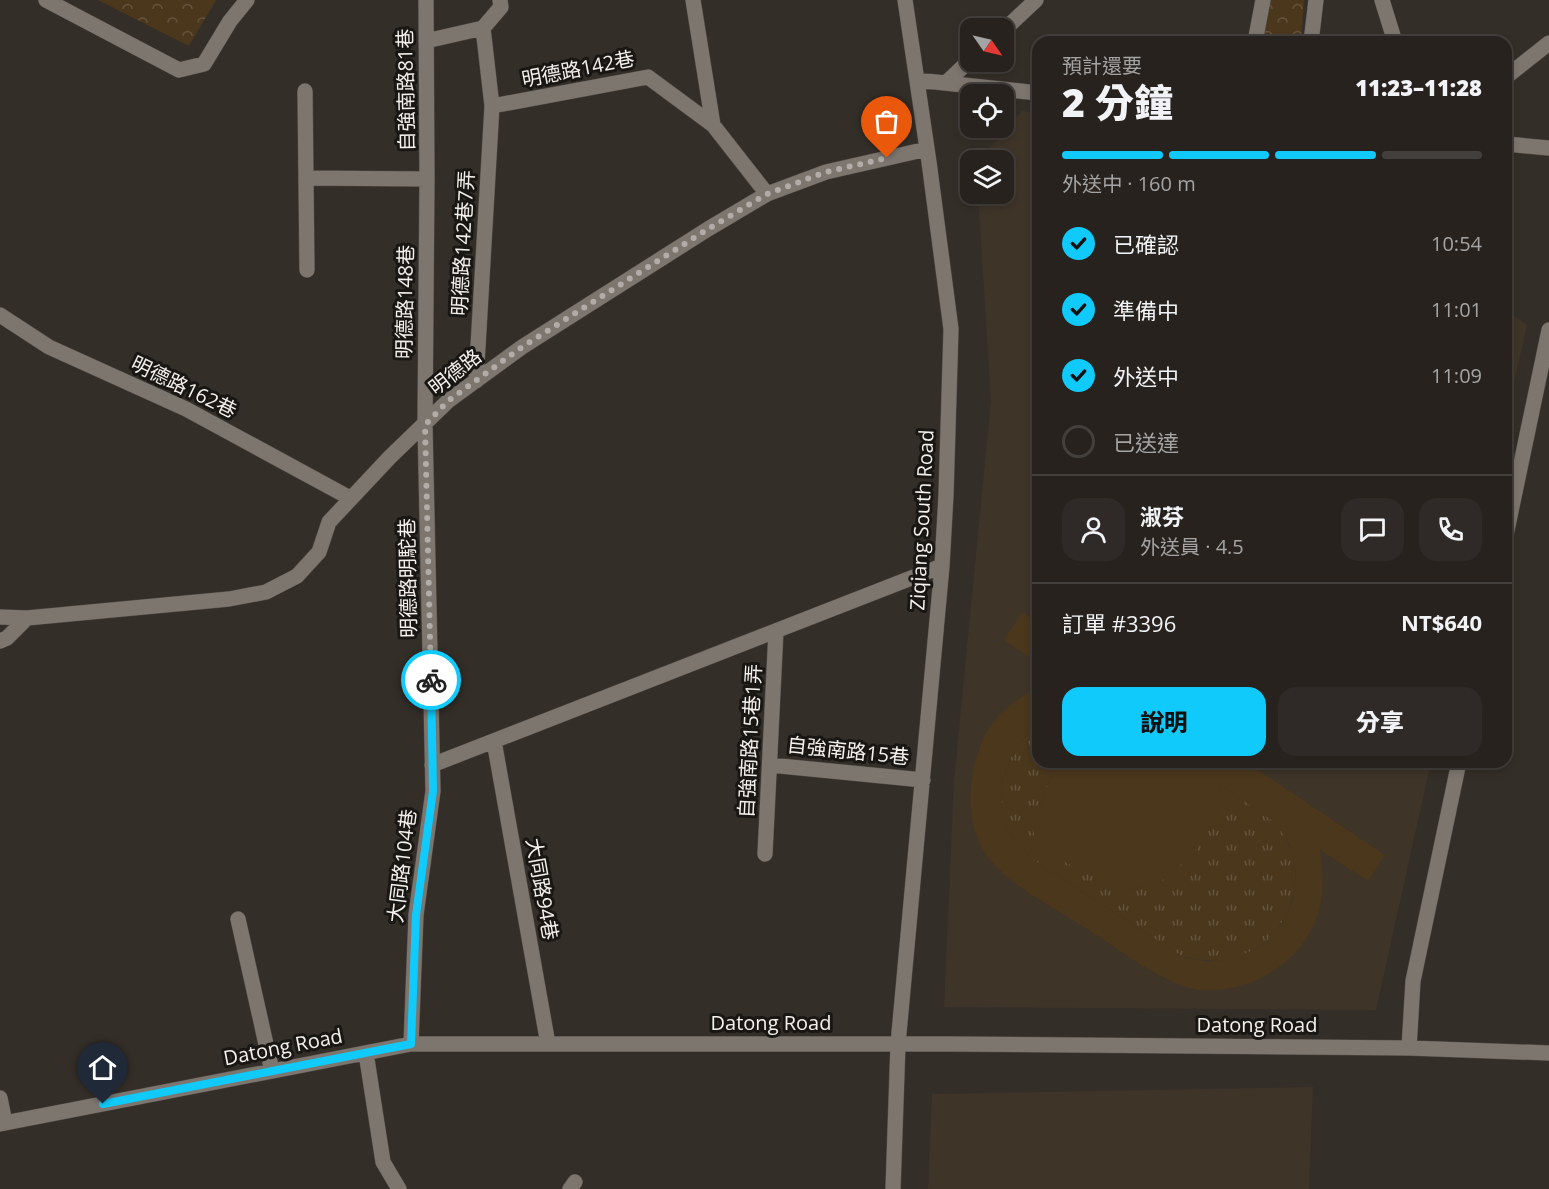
<!DOCTYPE html>
<html lang="zh-TW">
<head>
<meta charset="utf-8">
<style>
  :root { --surface:#27221e; --page:#2f2a27; --text:#f1f3f6; --muted:#a4a4a4; --line:#433f3c; --accent:#0fcafa }
  body { margin:0; font-family:"Open Sans","Noto Sans TC",sans-serif; background:var(--page); color:var(--text); height:100vh; display:flex; flex-direction:column; font-size:22px; white-space:nowrap }
  * { box-sizing:border-box; margin:0 }
  p { font-size:20px; color:var(--muted) }
  .icon { flex:none; width:33px; height:33px; fill:none; stroke:currentColor; stroke-width:2; stroke-linecap:round; stroke-linejoin:round }
  .map { position:relative; flex:1; overflow:hidden }
  .panel { position:absolute; left:1032px; top:36px; width:480px; height:732px; display:flex; flex-direction:column; background:var(--surface); border-radius:18px; box-shadow:0 3px 9px #0003,0 0 0 2px var(--line) }
  .panel>* { flex:none }
  .needle { width:39px; rotate:124deg }
  .buttons { position:absolute; left:960px; top:18px; display:grid; gap:12px }
  .buttons a { display:grid; place-items:center; width:54px; height:54px; border-radius:12px; background:var(--surface); box-shadow:0 3px 9px #0003,0 0 0 2px var(--line); font-size:30px }
  .pin { position:absolute; display:grid; place-items:center; width:51px; height:51px; color:#fff; margin:-62px -26px; border-radius:50% 50% 50% 0; rotate:-45deg; box-shadow:0 0 6px #0007 }
  .pin .icon { rotate:45deg }
  .courier { position:absolute; display:grid; place-items:center; width:60px; height:60px; margin:-30px; border:4px solid #0fcafa; border-radius:50%; background:#fff; color:#222; box-shadow:0 2px 8px #0007 }
  .headline em { font-style:normal; font-weight:800 }
  .headline div { display:flex; flex-direction:column-reverse }
  .headline { display:flex; align-items:center; justify-content:space-between; height:102px; padding:0 30px }
  h1 { font-size:39px; font-weight:800; line-height:45px }
  .bar { display:grid; grid-template-columns:repeat(4,1fr); gap:9px 6px; align-content:center; height:72px; padding:0 30px }
  .bar i { height:8px; border-radius:4px; background:var(--line) }
  .bar .active { background:var(--accent) }
  .bar p { grid-column:span 4 }
  .line { display:flex; align-items:center; gap:15px; padding:0 30px; border-top:2px solid var(--line) }
  .line div { flex:1 }
  .round { display:grid; place-items:center; flex:none; width:63px; height:63px; border-radius:18px; background:var(--page) }
  ol { padding:0 30px; list-style:none }
  li { display:flex; align-items:center; gap:18px; height:66px }
  li p { margin-inline-start:auto }
  li .icon { padding:6px; border-radius:50%; background:var(--accent); color:#111; stroke-width:4 }
  li:last-child { color:var(--muted) }
  li i { width:33px; height:33px; border:3px solid var(--line); border-radius:50% }
  .primary-button { display:flex; gap:12px; margin-top:auto; padding:12px 30px }
  .primary-button a { flex:1; height:69px; border-radius:18px; background:var(--accent); color:#111; font-size:24px; font-weight:800; line-height:69px; text-align:center }
  .primary-button a+a { background:var(--page); color:var(--text) }
  .map>svg:first-child { display:block }
</style>
</head>
<body>
<div class="map">
<svg width="1549" height="1189" viewBox="0 0 1549 1189">
  <defs>
    <pattern id="grass-tufts" width="24" height="20" patternUnits="userSpaceOnUse" patternTransform="scale(1.5)"><rect width="24" height="20" fill="#4a371c"/><path d="M3 7l-1-3M5 7V3M7 7l1-3M15 17l-1-3M17 17v-4M19 17l1-3" fill="none" stroke="#65543d"/></pattern>
    <pattern id="forest-crowns" width="20" height="18" patternUnits="userSpaceOnUse" patternTransform="scale(1.5)"><rect width="20" height="18" fill="#4a371c"/><path d="M2 6a3 3 0 1 1 6 0M12 15a3 3 0 1 1 6 0" fill="none" stroke="#65543d"/></pattern>
  </defs>
  <rect width="100%" height="100%" fill="#342e28"/>
  <path fill="#3e3428" d="M1022,111L1038,113V762H1431L1376,1010L944,1007L954,781L991,400L978,194H1004V160H979Z
    M1506,310L1527,325L1506,420Z
    M1313,1087L1309,1189H928L932,1094Z"/>
  <path fill="url(#grass-tufts)" d="M1038,726V762H1058L1039,807L1193,854L1217,813L1219,784C1234,795 1263,810 1276,823C1280,827 1282,833 1285,838C1311,881 1285,944 1237,958C1218,963 1202,960 1183,957L1032,859C1026,852 1018,845 1013,838C990,801 1003,750 1038,726Z"/>
  <path fill="url(#forest-crowns)" d="M98,0H216L189,46Z
    M1268,0H1304L1301,42H1262Z"/>
  <path fill="#4a371c" d="M1022,612L1038,623V663L1004,640Z
    M1038,686V726C1003,750 990,801 1013,838C1018,845 1026,852 1032,859L1183,957L1210,962L1238,957L1263,945L1282,924L1293,900L1296,873L1290,846L1276,823L1219,784L1222,796L1217,813L1205,836L1193,854L1159,883L1122,891L1039,849L1033,831L1039,807L1058,762H1246L1385,855L1368,881L1320,850C1322,873 1326,893 1317,917C1302,960 1260,987 1216,990C1210,990 1204,991 1198,990C1162,984 1119,949 1087,929C1055,908 1016,890 991,861C962,828 967,772 985,735C996,713 1018,699 1038,686Z"/>
  <g fill="none" stroke-linecap="round" stroke-linejoin="round">
    <defs>
      <path id="minor" d="M46,0L179,70L204,64L230,21L247,0
        M693,0L713,125
        M1382,0L1395,42
        M1004,30L1036,0
        M426,41L483,28
        M1255,42L1263,0
        M1311,42L1316,0
        M1506,77L1549,43
        M917,80L1038,93
        M946,83L970,60
        M305,91L307,270
        M492,106L648,77L713,125L767,194
        M1506,144L1549,148
        M306,178L427,179
        M0,315L49,347L186,409L350,498
        M476,381L492,106L483,28L501,7L500,0
        M1506,535L1549,330
        M0,617L27,618L229,599L266,592L297,576L319,552L329,522L390,457L448,401L522,347L708,229L767,194L826,172L927,149
        M0,641L7,638L27,618
        M494,741L548,1044
        M432,765L942,566
        M770,765L923,780
        M765,854L776,631
        M238,919L272,1071
        M411,1044L416,915L433,791L425,425L427,179L426,0
        M1409,1048L1413,981L1459,762
        M366,1053L383,1162L399,1189
        M0,1098L5,1123
        M0,1124L411,1044H950L1300,1047L1409,1048L1549,1053
        M570,1189L575,1182
        M893,1189L898,1044L942,566L946,495L951,329L929,162L905,0"/>
    </defs>
    <use href="#minor" stroke="#4f4a45" stroke-width="16"/>
    <use href="#minor" stroke="#7d766f" stroke-width="15"/>
  </g>
  <g fill="none" stroke-linecap="round" stroke-linejoin="round">
    <path stroke="#b1aca7" stroke-width="6" stroke-dasharray="0 10.8" d="M431,680L425,425L448,401L522,347L708,229L767,194L826,172L887,158"/>
    <path stroke="#0fcafa" stroke-width="8" d="M103,1104L411,1044L416,915L433,791L431,680"/>
  </g>
  <g text-anchor="middle" stroke-width="6" stroke-linejoin="round" paint-order="stroke">
    <g font-size="20" fill="#f4f0ec" stroke="#191714">
      <text transform="translate(578 69) rotate(-11)" y="7">明德路142巷</text>
      <text transform="translate(406 90) rotate(-91)" y="7">自強南路81巷</text>
      <text transform="translate(463 243) rotate(-87)" y="7">明德路142巷7弄</text>
      <text transform="translate(405 302) rotate(-89)" y="7">明德路148巷</text>
      <text transform="translate(455 372) rotate(-38)" y="7">明德路</text>
      <text transform="translate(184 387) rotate(26)" y="7">明德路162巷</text>
      <text transform="translate(922 520) rotate(-87)" y="7">Ziqiang South Road</text>
      <text transform="translate(408 578) rotate(-91)" y="7">明德路明駝巷</text>
      <text transform="translate(750 741) rotate(-87)" y="7">自強南路15巷1弄</text>
      <text transform="translate(848 751) rotate(6)" y="7">自強南路15巷</text>
      <text transform="translate(402 866) rotate(-83)" y="7">大同路104巷</text>
      <text transform="translate(542 889) rotate(80)" y="7">大同路94巷</text>
      <text x="771" y="1030">Datong Road</text>
      <text x="1257" y="1032">Datong Road</text>
      <text transform="translate(283 1047) rotate(-11)" y="7">Datong Road</text>
    </g>
  </g>
</svg>
<div class="buttons">
<a><svg class="needle" viewBox="-14 -14 28 28"><path d="M0-13l5 13h-10z" fill="#e53935"/><path d="M0 13l5-13h-10z" fill="#a4a4a4"/></svg></a>
<a><svg class="icon" aria-label="locate" viewBox="0 0 24 24"><circle cx="12" cy="12" r="6"/><path d="M12 2v4M12 18v4M2 12h4M18 12h4"/></svg></a>
<a><svg class="icon" aria-label="layers" viewBox="0 0 24 24"><path d="M12 4l9 5-9 5-9-5zM3 14l9 5 9-5"/></svg></a>
</div>
<div class="pin" style="left:887px;top:158px;background:#ea580c"><svg class="icon" aria-label="bag" viewBox="0 0 24 24"><path d="M5 8h14l-1 12H6zM9 8a3 3 0 0 1 6 0"/></svg></div>
<div class="pin" style="left:103px;top:1104px;background:#1f2937"><svg class="icon" aria-label="home" viewBox="0 0 24 24"><path d="M3 11l9-7 9 7M6 9v11h12V9"/></svg></div>
<div class="courier" style="left:431px;top:680px"><svg class="icon" aria-label="bike" viewBox="0 0 24 24"><circle cx="6" cy="16" r="4"/><circle cx="18" cy="16" r="4"/><path d="M6 16l4-8h5l3 8M10 8l3 8H6M13 5h3"/></svg></div>
<section class="panel">
<div class="headline"><div><h1>2 分鐘</h1><p>預計還要</p></div><em>11:23–11:28</em></div>
<div class="bar"><i class="active"></i><i class="active"></i><i class="active"></i><i></i><p>外送中 · 160 m</p></div>
<ol>
<li><svg class="icon" aria-label="check" viewBox="0 0 24 24"><path d="M5 12l5 5 9-10"/></svg>已確認<p>10:54</p></li>
<li><svg class="icon" aria-label="check" viewBox="0 0 24 24"><path d="M5 12l5 5 9-10"/></svg>準備中<p>11:01</p></li>
<li><svg class="icon" aria-label="check" viewBox="0 0 24 24"><path d="M5 12l5 5 9-10"/></svg>外送中<p>11:09</p></li>
<li><i></i>已送達</li>
</ol>
<div class="line" style="height:108px"><a class="round"><svg class="icon" aria-label="person" viewBox="0 0 24 24"><circle cx="12" cy="8" r="4"/><path d="M4 21q1-7 8-7t8 7"/></svg></a><div><b>淑芬</b><p>外送員 · 4.5</p></div><a class="round"><svg class="icon" aria-label="chat" viewBox="0 0 24 24"><path d="M4 5h16v11H9l-5 4z"/></svg></a><a class="round"><svg class="icon" aria-label="phone" viewBox="0 0 24 24"><path d="M5 4h4l2 5-3 2q2 4 5 5l2-3 5 2v4C11 20 4 13 5 4z"/></svg></a></div>
<div class="line" style="height:78px"><div>訂單 #3396</div><b>NT$640</b></div>
<div class="primary-button"><a>說明</a><a>分享</a></div>
</section>
</div>
</body>
</html>
